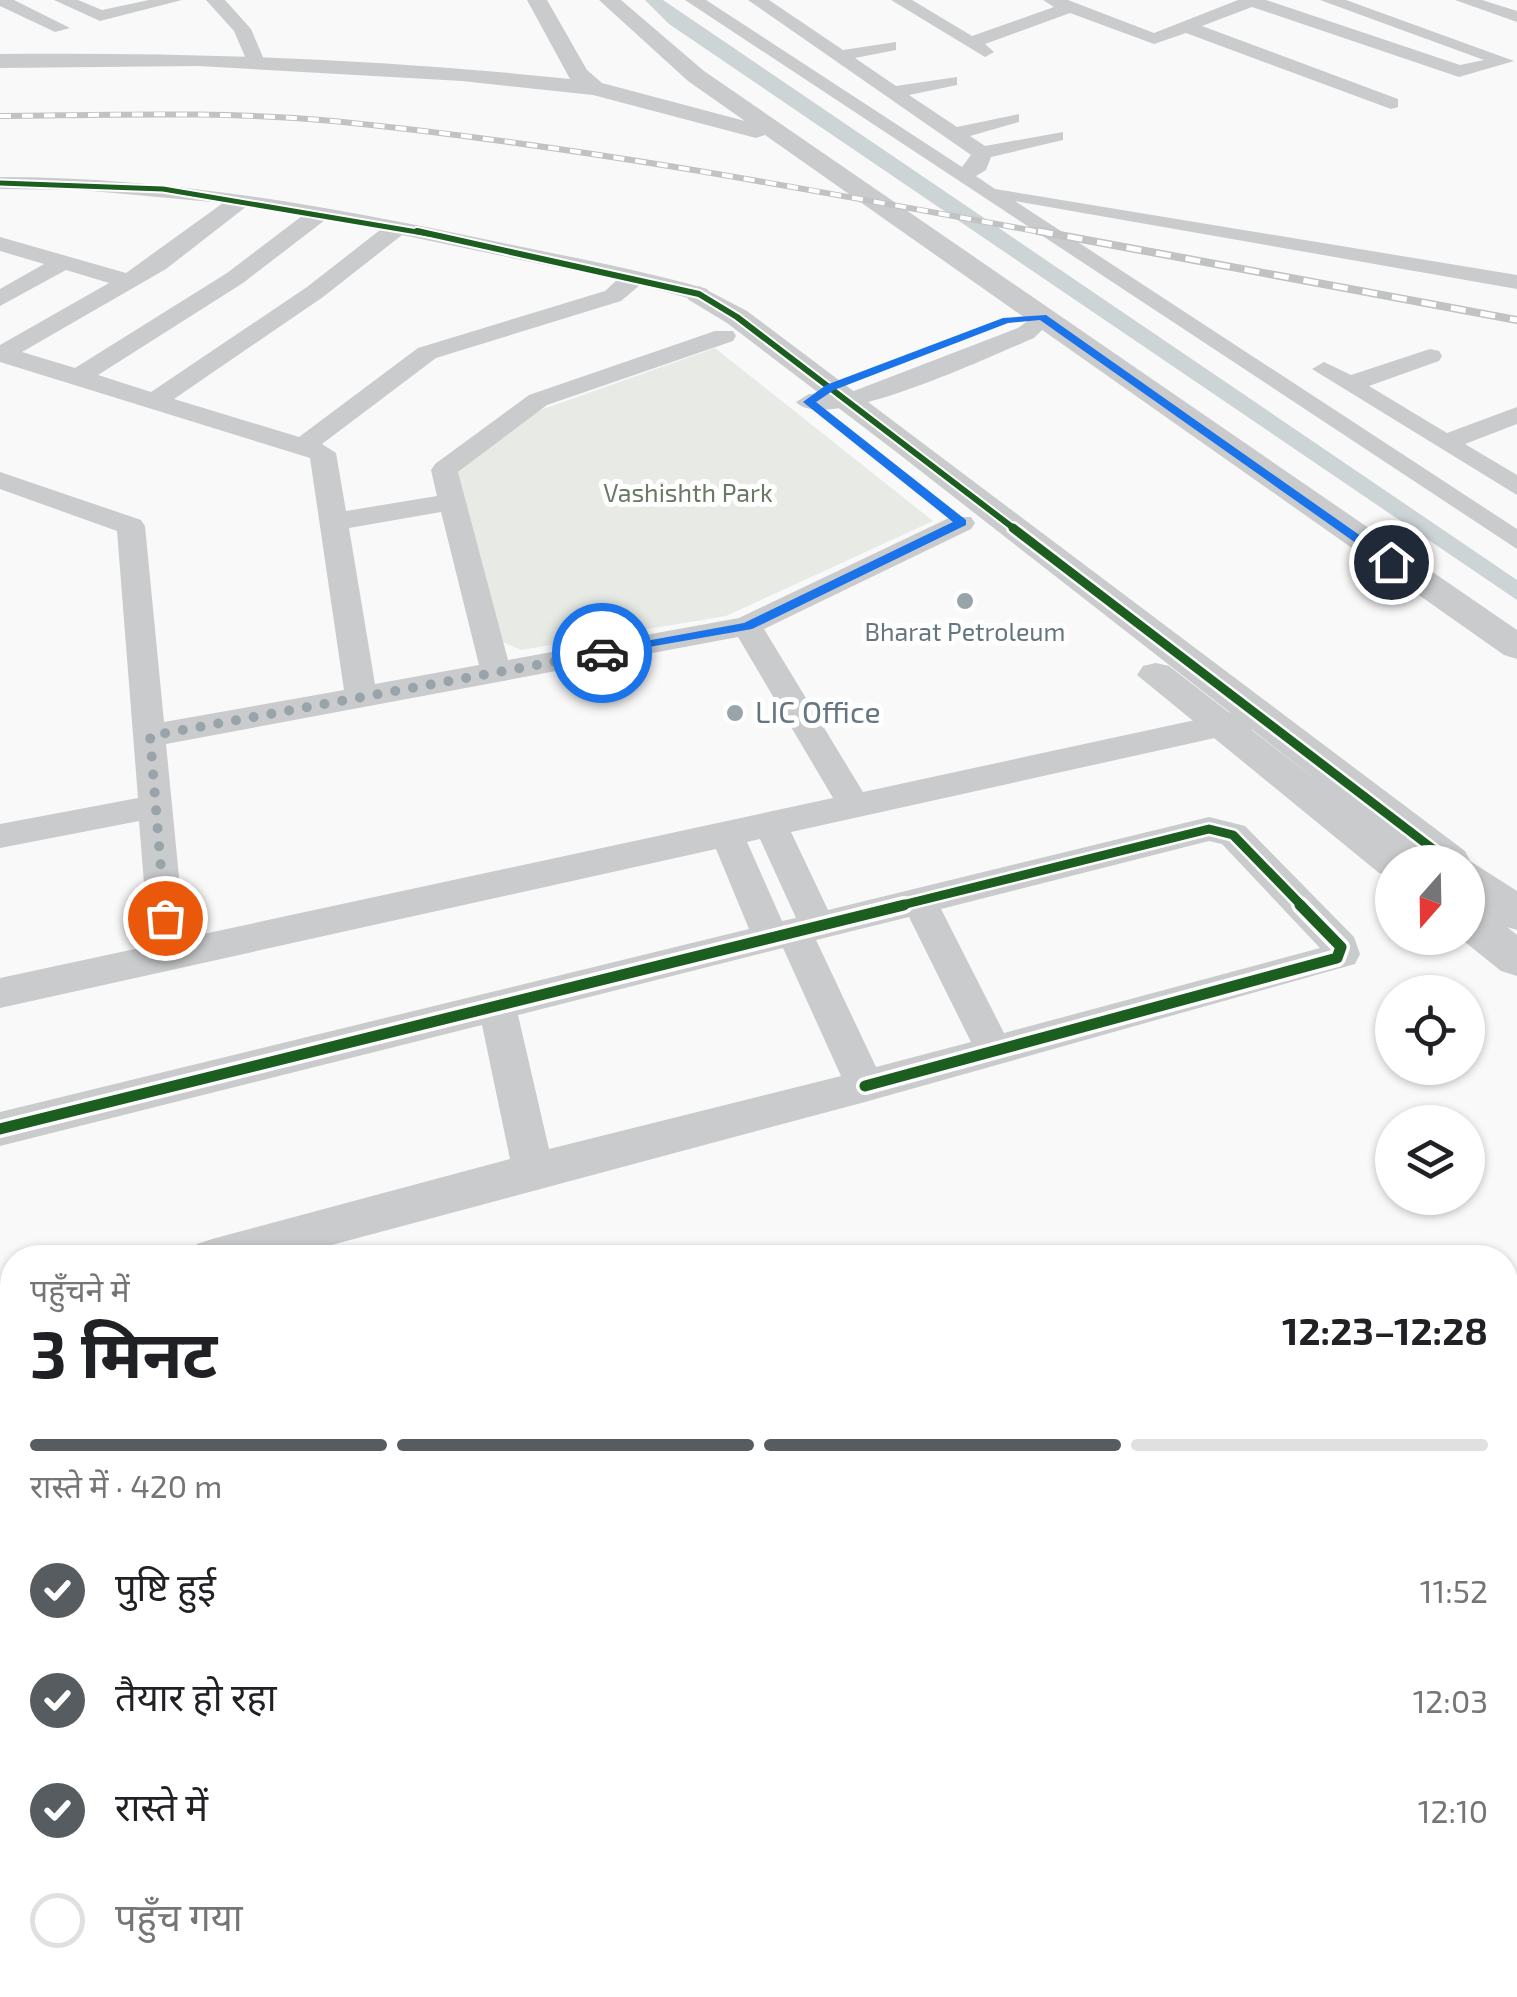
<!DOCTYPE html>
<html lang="hi">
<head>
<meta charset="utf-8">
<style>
  :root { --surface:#fff; --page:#f2f2f2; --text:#202124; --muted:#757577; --line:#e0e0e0; --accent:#565c60 }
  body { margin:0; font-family:"Exo 2","Noto Sans Devanagari",sans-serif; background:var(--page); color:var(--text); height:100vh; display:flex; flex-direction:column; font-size:38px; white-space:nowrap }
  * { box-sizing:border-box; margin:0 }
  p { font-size:32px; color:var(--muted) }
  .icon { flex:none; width:55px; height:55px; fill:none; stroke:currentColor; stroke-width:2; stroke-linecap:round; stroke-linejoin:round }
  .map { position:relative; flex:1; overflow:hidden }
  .side { position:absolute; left:0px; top:1245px; width:1518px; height:752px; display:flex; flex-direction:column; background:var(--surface); border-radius:40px 40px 0 0; box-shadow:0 2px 8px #0004 }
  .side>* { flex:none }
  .needle { width:65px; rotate:200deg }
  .controls { position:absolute; left:1375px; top:845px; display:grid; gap:20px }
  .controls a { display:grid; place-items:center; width:110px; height:110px; border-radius:50%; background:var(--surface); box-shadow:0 2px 8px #0004; font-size:50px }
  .pin { position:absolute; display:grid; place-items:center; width:85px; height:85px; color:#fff; margin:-42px; border:5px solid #fff; border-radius:50%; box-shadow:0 2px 10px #0007 }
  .courier { position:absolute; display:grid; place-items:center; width:100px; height:100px; margin:-50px; border:8px solid #1a73e8; border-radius:50%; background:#fff; color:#222; box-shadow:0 2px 12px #0007 }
  .summary em { font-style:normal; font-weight:700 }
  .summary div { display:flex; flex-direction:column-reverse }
  .summary { display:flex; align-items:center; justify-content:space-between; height:170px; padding:0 30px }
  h1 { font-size:65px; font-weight:700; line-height:75px }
  .bar { display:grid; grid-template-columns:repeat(4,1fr); gap:15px 10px; align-content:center; height:120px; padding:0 30px }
  .bar i { height:12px; border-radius:8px; background:var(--line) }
  .bar .on { background:var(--accent) }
  .bar p { grid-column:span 4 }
  ol { padding:0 30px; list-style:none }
  li { display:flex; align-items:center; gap:30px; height:110px }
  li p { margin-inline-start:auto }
  li .icon { padding:10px; border-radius:50%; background:var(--accent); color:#fff; stroke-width:4 }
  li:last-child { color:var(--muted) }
  li i { width:55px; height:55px; border:5px solid var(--line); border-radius:50% }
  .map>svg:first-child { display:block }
</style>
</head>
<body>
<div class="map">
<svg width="1517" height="1997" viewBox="0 0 1517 1997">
  <rect width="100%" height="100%" fill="#f9f9f9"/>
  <path fill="#e8e9e9" d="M12,1948V1985H1063L1067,1997H0V1952Z"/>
  <path fill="#e8eae6" d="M715,348L933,521L726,616L521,650L496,639L454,476L532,413Z"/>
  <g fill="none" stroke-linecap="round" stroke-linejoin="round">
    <path fill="#ccd4d6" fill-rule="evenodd" d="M645,0H663L1517,580V600L669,24Z"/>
    <path fill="#cacbcc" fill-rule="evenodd" d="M0,0H14L70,28L55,32L0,6Z
      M54,0H78L102,10L149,0H182L100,21Z
      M206,0H225L251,29L265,62L263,66H249L234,31Z
      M685,0H706L962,167L971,155L748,0H769L843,50L896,42V50L855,58L896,86L957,77V85L909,95L957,127L1019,114V122L970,136L985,146L1063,132V140L991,157L986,170L976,176L995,189L1517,275V289L1015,201L1517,529V549Z
      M891,0H912L972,36L1054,7L1043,0H1068L1154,33L1238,0H1266L1460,65L1484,60L1320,0H1346L1514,61L1459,77L1252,7L1202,26L1398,99V107L1391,109L1186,33L1154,44L1070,13L985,44L994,52L985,57Z
      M1455,0H1482L1517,11V22Z
      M0,177C165,177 323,205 484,239C558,255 634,268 707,289L711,294L699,301L640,285L621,301L436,358L322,444L336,453L346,511L437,496L431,470L435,464L529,395L715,331H733L736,336L733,341L547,405L458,472L508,660L739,618L951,517H971L975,523L971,529L764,629L863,792L1260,706L1271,709L1276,717L1271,725L1260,728L791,832L828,910L1209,817L1245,826L1354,937L1360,954L1355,964L865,1102L283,1258H191L197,1244L212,1239L510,1159L482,1025L0,1146V1112L749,929L716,849L0,1008V978L149,946L139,821L0,848V824L138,798L117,531L0,489V472L141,520L145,526L164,722L344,690L310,458L0,362V345L109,283L66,270L0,306V289L44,264L0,251V237L126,273L223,203L81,190L0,189ZM247,206L302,216L227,273L75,368L22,352L166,269ZM325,220L380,230L307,287L151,392L98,375L243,283ZM402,235L617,280L605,291L418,348L299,437L174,399L323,297ZM441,512L479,665L375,684L349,528ZM738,637L833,798L185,938L166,744ZM760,839L796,918L782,921L747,842ZM1209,841L1222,844L1320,948L1004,1033L941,909ZM909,917L971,1042L876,1067L816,940ZM783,948L841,1076L549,1149L518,1015Z
      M1043,310L1055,317L1034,338C995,354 826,435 796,402L809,394H846L1018,328Z
      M1430,349L1439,351L1442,356L1439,361L1369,386L1447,433L1517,407V424L1465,444L1517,475V495L1312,369L1324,362L1351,375Z
      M12,1291V1331L0,1334V1294Z
      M1517,1411V1457L1505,1461V1415Z
      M12,1905V1961L0,1965V1909Z
      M1043,1985H1101L1105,1997H1047Z"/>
    <path fill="#cacbcc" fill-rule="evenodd" d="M527,0H547L587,70L602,83L745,121L688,81L599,0H621L704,71L1517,630V659L1504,655L765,135L756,138L593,95L462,81L198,66L0,68V54C191,52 380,59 570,79Z
      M699,286L747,311L1465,851L1470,861L1517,891V930L1507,927L1517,935V976L1501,971L1460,938H1468V904L1479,907L1468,898V862H1422L1410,853L1415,862H1392V877L1379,873L1137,675L1143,666L1156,663L1169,666L1328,789L895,451L727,323L689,300L685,294Z"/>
    <defs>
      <path id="rail-far1" d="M0,116C111,115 223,111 333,121C575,145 812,190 1051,234"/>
      <path id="rail" d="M1038,231L1517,320"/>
    </defs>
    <use href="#rail-far1" stroke="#c0c2c3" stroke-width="6"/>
    <use href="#rail" stroke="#c0c2c3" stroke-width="8"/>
    <use href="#rail-far1" stroke="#fff" stroke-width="4" stroke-dasharray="11" stroke-linecap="butt"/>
    <use href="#rail" stroke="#fff" stroke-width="5" stroke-dasharray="15" stroke-linecap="butt"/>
    <defs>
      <path id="cycleway-far3" d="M0,183L163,189L429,234"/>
      <path id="cycleway-far2" d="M417,231L699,294L737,317L1016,530"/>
      <path id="cycleway-far1" d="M1013,528L1450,862
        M894,907L1209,829L1233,835L1303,907"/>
      <path id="cycleway" d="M865,1086L1337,958L1341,947L1300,905
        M0,1129L904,905"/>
    </defs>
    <use href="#cycleway-far3" stroke="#fff" stroke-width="9"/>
    <use href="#cycleway-far2" stroke="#fff" stroke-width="10"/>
    <use href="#cycleway-far1" stroke="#fff" stroke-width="14"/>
    <use href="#cycleway" stroke="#fff" stroke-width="18"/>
    <use href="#cycleway-far3" stroke="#1b5e20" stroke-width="5"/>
    <use href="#cycleway-far2" stroke="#1b5e20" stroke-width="6"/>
    <use href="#cycleway-far1" stroke="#1b5e20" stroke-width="9"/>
    <use href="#cycleway" stroke="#1b5e20" stroke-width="11"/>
  </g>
  <path fill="#1a73e8" d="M1046,315L1395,560V565H1387L1040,320L1008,323L834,390L816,402L966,520V525L752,629L597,656L602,649L744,623L953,522L803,402L826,385L1003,318Z"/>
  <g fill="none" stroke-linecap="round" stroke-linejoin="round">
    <path stroke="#99a4aa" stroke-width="10" stroke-dasharray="0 18" d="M165,918L150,736L602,653"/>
  </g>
  <g fill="#99a4aa" stroke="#fff" stroke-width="4">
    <circle cx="965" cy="601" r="10"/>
    <circle cx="735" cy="713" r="10"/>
  </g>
  <g text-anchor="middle" stroke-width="10" stroke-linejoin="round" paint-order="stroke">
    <g font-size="25" fill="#697966" stroke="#fff">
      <text x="688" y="502">Vashishth Park</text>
    </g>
    <g font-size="25" fill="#667680" stroke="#fff">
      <text x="965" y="641">Bharat Petroleum</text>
    </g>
    <g font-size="30" fill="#667680" stroke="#fff" text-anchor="start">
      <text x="755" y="723">LIC Office</text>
    </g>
  </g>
</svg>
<div class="controls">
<a><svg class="needle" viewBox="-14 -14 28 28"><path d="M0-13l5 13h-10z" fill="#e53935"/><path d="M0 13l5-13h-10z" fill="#757577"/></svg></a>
<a><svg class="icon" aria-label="locate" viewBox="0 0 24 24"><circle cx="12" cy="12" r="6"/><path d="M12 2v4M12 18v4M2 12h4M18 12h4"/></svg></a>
<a><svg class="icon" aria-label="layers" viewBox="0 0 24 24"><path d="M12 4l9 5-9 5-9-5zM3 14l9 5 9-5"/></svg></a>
</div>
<div class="pin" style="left:165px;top:918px;background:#ea580c"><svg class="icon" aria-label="bag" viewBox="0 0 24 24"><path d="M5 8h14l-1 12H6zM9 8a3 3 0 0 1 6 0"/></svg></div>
<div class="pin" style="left:1391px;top:562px;background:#1f2937"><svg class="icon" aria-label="home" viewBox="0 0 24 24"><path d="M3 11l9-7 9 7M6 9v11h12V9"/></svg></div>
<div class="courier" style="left:602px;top:653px"><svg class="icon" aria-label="car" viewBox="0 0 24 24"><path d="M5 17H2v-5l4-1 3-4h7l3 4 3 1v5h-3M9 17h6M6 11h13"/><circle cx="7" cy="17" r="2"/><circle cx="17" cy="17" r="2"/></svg></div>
<section class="side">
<div class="summary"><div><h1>3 मिनट</h1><p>पहुँचने में</p></div><em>12:23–12:28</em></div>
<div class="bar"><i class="on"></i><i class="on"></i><i class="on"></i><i></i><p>रास्ते में · 420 m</p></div>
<ol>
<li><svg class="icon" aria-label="check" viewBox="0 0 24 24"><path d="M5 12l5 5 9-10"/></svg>पुष्टि हुई<p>11:52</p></li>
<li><svg class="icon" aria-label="check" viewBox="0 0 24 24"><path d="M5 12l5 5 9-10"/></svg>तैयार हो रहा<p>12:03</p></li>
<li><svg class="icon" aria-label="check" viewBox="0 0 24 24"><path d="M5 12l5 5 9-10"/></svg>रास्ते में<p>12:10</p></li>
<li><i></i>पहुँच गया</li>
</ol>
</section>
</div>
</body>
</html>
